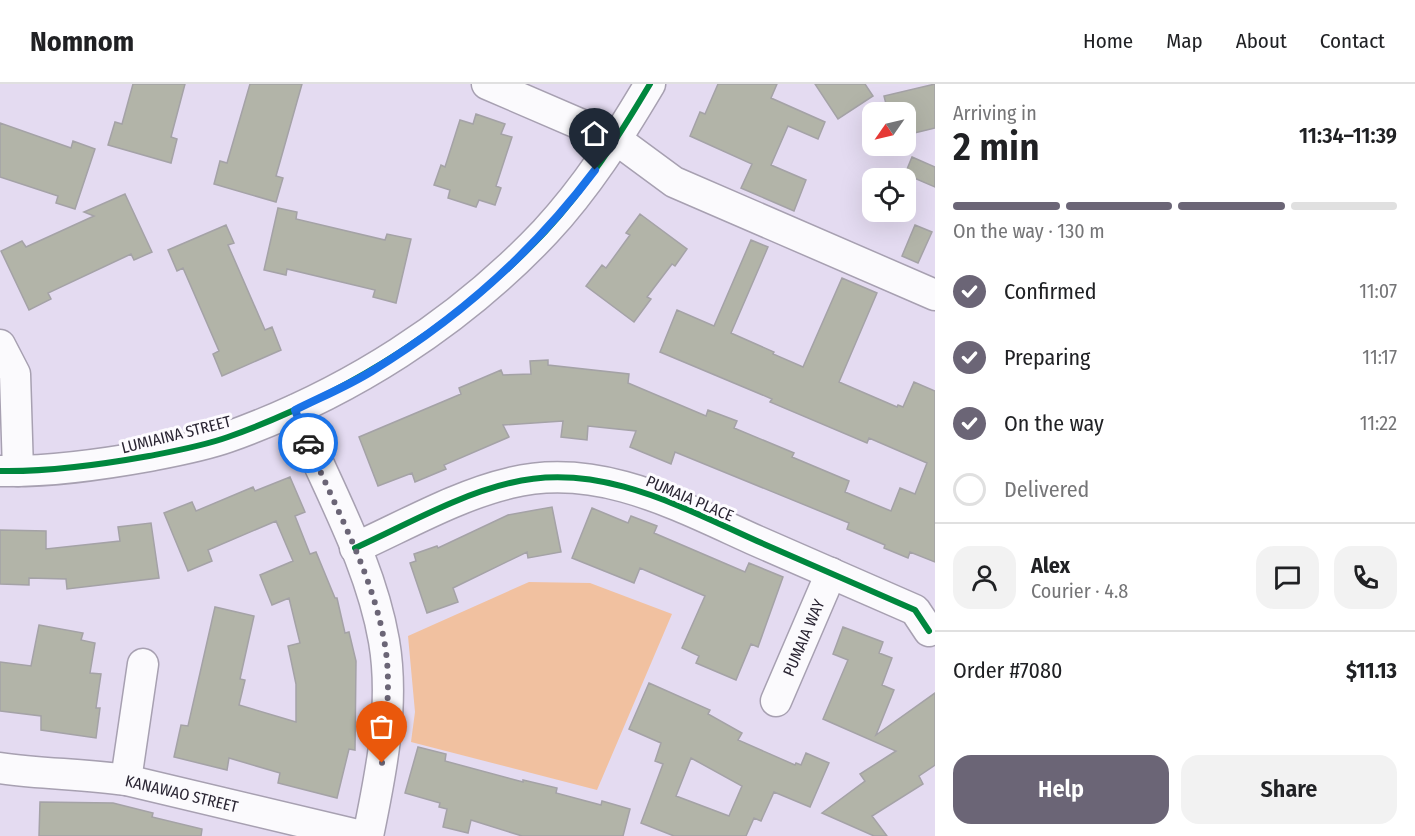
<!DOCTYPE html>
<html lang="en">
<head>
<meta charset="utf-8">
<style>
  :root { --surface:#fff; --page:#f2f2f2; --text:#202124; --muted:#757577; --line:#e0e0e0; --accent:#6b6576 }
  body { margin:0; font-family:"Fira Sans Condensed",sans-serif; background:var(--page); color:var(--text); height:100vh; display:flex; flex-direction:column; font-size:22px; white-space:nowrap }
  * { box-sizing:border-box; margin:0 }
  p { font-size:20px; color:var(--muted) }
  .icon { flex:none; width:33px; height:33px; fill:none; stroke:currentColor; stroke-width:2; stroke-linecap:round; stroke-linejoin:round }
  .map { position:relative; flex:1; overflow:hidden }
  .side { display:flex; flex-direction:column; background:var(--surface); width:480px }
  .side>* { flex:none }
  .needle { width:39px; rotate:236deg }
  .fabs { position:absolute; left:862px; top:18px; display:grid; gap:12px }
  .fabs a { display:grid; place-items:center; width:54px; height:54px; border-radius:12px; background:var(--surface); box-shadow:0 6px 24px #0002; font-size:30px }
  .pin { position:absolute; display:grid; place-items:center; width:51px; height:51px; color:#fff; margin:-62px -26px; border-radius:50% 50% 50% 0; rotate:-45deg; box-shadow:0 0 6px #0007 }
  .pin .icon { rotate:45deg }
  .courier { position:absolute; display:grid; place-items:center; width:60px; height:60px; margin:-30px; border:4px solid #1a73e8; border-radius:50%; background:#fff; color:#222; box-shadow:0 2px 8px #0007 }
  .headline em { font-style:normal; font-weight:600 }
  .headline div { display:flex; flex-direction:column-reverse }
  .headline { display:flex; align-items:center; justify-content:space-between; height:102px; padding:0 18px }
  h1 { font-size:39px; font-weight:600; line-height:45px }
  .bar { display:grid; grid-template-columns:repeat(4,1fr); gap:9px 6px; align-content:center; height:72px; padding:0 18px }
  .bar i { height:8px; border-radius:4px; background:var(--line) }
  .bar .on { background:var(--accent) }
  .bar p { grid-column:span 4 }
  .line { display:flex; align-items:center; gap:15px; padding:0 18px; border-top:2px solid var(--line) }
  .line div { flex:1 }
  .round { display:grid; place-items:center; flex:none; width:63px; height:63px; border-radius:18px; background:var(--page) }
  ol { padding:0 18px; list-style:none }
  li { display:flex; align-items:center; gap:18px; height:66px }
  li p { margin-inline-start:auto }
  li .icon { padding:6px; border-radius:50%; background:var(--accent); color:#fff; stroke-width:4 }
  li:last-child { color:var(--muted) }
  li i { width:33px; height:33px; border:3px solid var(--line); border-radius:50% }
  .cta { display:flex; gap:12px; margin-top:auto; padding:12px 18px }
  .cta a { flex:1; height:69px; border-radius:18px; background:var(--accent); color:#fff; font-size:24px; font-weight:600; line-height:69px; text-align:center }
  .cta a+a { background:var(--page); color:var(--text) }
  header { display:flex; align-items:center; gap:36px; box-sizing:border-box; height:84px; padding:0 30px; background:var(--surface); border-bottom:2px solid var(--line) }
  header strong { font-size:28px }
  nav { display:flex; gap:33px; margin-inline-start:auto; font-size:21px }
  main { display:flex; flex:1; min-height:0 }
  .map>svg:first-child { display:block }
</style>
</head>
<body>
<header>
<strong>Nomnom</strong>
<nav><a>Home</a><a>Map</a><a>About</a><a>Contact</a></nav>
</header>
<main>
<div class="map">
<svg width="935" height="752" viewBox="0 0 935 752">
  <rect width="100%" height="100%" fill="#e4dbf1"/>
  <path fill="#f1c1a0" d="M529,498L590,499L672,530L597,706L411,658L415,628L408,552Z"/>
  <path fill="#b2b4a8" stroke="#a4a2a6" stroke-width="1.5" fill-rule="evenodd" d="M133,0H185L171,53L177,55L171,79L108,61L115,38L122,40Z
    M250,0H302L276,92L283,94L276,118L214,100L220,77L227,79Z
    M718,0H777L771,14L825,38L818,55L788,42L771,81L806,96L794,127L741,104L752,80L690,52L700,28L705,30Z
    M815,0H865L873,12L838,35Z
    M935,0V44L906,51V28H888L884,12Z
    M476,30L505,40L501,50L512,53L496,102L501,104L495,121L479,116L476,123L448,114L450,106L434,101L441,81L445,83L460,36L473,40Z
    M0,39L71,64L73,57L95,65L75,125L56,119L58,112L0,93Z
    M912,73L935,83V103L905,90Z
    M125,110L152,168L134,176L131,170L48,209L51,215L29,226L1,167L22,157L26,163L94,132L84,128Z
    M278,124L297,128L296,135L385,156L387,150L411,155L396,219L373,213L375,206L287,185L286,191L264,186Z
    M640,130L687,165L675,182L672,180L647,213L651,215L634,238L586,202L602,181L606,184L630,151L626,149Z
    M226,141L234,159L228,161L265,246L272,243L281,266L222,292L213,270L219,267L183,184L177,187L168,166Z
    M915,141L932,148L918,179L902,172Z
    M751,156L768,163L731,249L774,268L773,270L803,283L842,194L877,209L839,298L897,323L898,321L903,323L914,298L935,307V478L910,468L908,474L884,464L885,461L847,445L849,439L675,368L671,380L630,363L636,347L588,342L587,356L561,353L563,337L503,341L509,353L444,381L446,385L415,398L412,389L378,402L359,353L461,310L459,304L501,286L503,291L531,290L530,277L548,276V281L629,290L628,299L706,332L708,326L737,337L734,344L794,369L792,373L849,397L845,408L891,427L900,404L915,410L927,379L869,354L867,359L770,318L772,315L660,268L677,226L714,242Z
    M290,393L305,428L295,432L310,470L316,468L335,514H337L345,549L349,548L356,577L355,666L349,665L337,714L278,699L280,689L229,674L227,686L174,673L181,641L188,642L215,523L254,532L240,595L245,596L239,621L296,638V600L288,562L300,559L289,514L272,521L260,491L293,477L276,437L208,466L212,477L188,487L164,429L192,418L196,427L253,403L255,407Z
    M552,423L561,468L528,474L527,468L453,504L458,518L427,529L410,479L416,477L414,470L437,462L438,464L508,431Z
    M592,424L628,439L631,432L657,442L654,449L745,488L749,479L783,493L758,563L751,560L736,596L696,579L699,572L682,564L705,512L640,484L634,499L572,474Z
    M151,439L159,494L67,505L66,495L29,494V501L0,500V446L46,447V465L120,457L118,443Z
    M39,541L83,549L81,556L95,559L90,589L101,590L96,624H100L96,654L41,646V632L0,627V578L31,582Z
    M843,543L883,558L879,569L892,574L882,601L894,606L876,651L935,609V681L919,692L923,700L872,732L887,752H874L822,729L865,697L860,690L896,667L823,635L848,576L833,570Z
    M649,599L710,626L708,630L742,649L738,656L795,681L796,679L801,681L806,669L829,679L810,723L774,708L761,737L754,734L746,752H674L641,739L663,680L655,677L661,659L629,645ZM691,674L742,702L729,732L676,712Z
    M418,663L446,670L445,677L523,698V696L557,704L556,709L601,721L602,717L630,725L623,752H522L471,736L468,749L443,743L447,725L439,723L440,719L405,709Z
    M40,718L113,719L153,729L152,733L202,745L201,752H39Z"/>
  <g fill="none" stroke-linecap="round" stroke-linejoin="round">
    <defs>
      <g id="minor">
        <path d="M487,0L617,56L674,98L935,211"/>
        <path d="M0,261L15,290L18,387"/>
        <path d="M295,326C326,402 370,476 384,557C395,621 381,689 368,752"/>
        <path d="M0,387C50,388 99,381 149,372C175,367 203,362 228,353C348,310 458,240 545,148C587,103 619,52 650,0"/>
        <path d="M355,464C404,442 458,411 510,399C598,377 679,422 757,457C809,480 862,503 915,526L929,547"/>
        <path id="s1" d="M776,617L831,489"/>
        <path id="s2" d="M0,684C42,690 84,690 126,696L362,752"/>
        <path d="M126,696L143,580"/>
      </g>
    </defs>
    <use href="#minor" stroke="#a7a0b1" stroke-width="33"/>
    <use href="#minor" stroke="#fbfafd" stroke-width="30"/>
    <defs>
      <path id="cycleway" d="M0,387C50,388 99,381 149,372C175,367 203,362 228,353C348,310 458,240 545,148C587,103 619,52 650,0
        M355,464C404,442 458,411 510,399C598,377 679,422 757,457C809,480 862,503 915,526L929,547"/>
    </defs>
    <use href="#cycleway" stroke="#fdfbff" stroke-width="10"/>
    <use href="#cycleway" stroke="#00873e" stroke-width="6"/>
  </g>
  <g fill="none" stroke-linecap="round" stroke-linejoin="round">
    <path stroke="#6b6576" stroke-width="6" stroke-dasharray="0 10.8" d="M308,359C335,424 371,486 384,556C392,596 386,639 382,679"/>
    <path stroke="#1a73e8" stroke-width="8" d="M308,359L295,326C321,313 348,302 372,287C459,234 534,167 595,86"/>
  </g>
  <g text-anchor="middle" stroke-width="6" stroke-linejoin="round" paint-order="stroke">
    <g font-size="16" fill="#2a2533" stroke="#fdfbff">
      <text transform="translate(176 350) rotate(-14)" y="6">LUMIAINA STREET</text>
      <text transform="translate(690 414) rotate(23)" y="6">PUMAIA PLACE</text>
      <text dy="6" stroke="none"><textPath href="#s1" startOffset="69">PUMAIA WAY</textPath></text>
      <text dy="6" stroke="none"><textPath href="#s2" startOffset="184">KANAWAO STREET</textPath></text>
    </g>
  </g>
</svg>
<div class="fabs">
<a><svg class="needle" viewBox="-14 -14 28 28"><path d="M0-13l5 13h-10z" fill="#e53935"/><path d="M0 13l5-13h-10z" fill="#757577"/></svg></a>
<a><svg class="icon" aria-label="locate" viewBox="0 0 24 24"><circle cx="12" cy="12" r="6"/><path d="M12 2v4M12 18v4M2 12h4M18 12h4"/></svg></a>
</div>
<div class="pin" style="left:382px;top:679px;background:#ea580c"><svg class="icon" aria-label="bag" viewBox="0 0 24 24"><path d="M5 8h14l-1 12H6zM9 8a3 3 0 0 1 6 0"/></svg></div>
<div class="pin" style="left:595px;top:86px;background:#1f2937"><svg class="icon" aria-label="home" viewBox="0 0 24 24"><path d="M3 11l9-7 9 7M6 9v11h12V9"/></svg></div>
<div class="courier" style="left:308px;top:359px"><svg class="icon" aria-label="car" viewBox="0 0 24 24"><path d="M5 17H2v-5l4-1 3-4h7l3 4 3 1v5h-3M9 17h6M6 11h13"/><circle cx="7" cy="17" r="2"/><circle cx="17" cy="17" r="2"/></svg></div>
</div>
<section class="side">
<div class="headline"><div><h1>2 min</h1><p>Arriving in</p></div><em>11:34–11:39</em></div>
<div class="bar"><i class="on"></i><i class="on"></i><i class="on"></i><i></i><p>On the way · 130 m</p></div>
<ol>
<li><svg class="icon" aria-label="check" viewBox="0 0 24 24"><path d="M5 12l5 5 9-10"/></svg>Confirmed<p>11:07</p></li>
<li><svg class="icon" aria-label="check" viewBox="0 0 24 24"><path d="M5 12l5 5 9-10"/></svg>Preparing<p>11:17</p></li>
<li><svg class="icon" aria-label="check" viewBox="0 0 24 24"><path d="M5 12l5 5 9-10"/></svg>On the way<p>11:22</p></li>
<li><i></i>Delivered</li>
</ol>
<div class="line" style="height:108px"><a class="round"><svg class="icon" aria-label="person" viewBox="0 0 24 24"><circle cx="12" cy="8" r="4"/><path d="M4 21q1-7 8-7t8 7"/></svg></a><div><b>Alex</b><p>Courier · 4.8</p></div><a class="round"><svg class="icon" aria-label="chat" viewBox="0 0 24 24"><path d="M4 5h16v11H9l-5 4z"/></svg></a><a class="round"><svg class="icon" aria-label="phone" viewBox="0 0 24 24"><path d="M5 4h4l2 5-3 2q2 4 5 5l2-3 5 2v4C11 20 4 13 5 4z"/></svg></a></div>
<div class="line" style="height:78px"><div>Order #7080</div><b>$11.13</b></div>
<div class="cta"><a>Help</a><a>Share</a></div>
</section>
</main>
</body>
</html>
